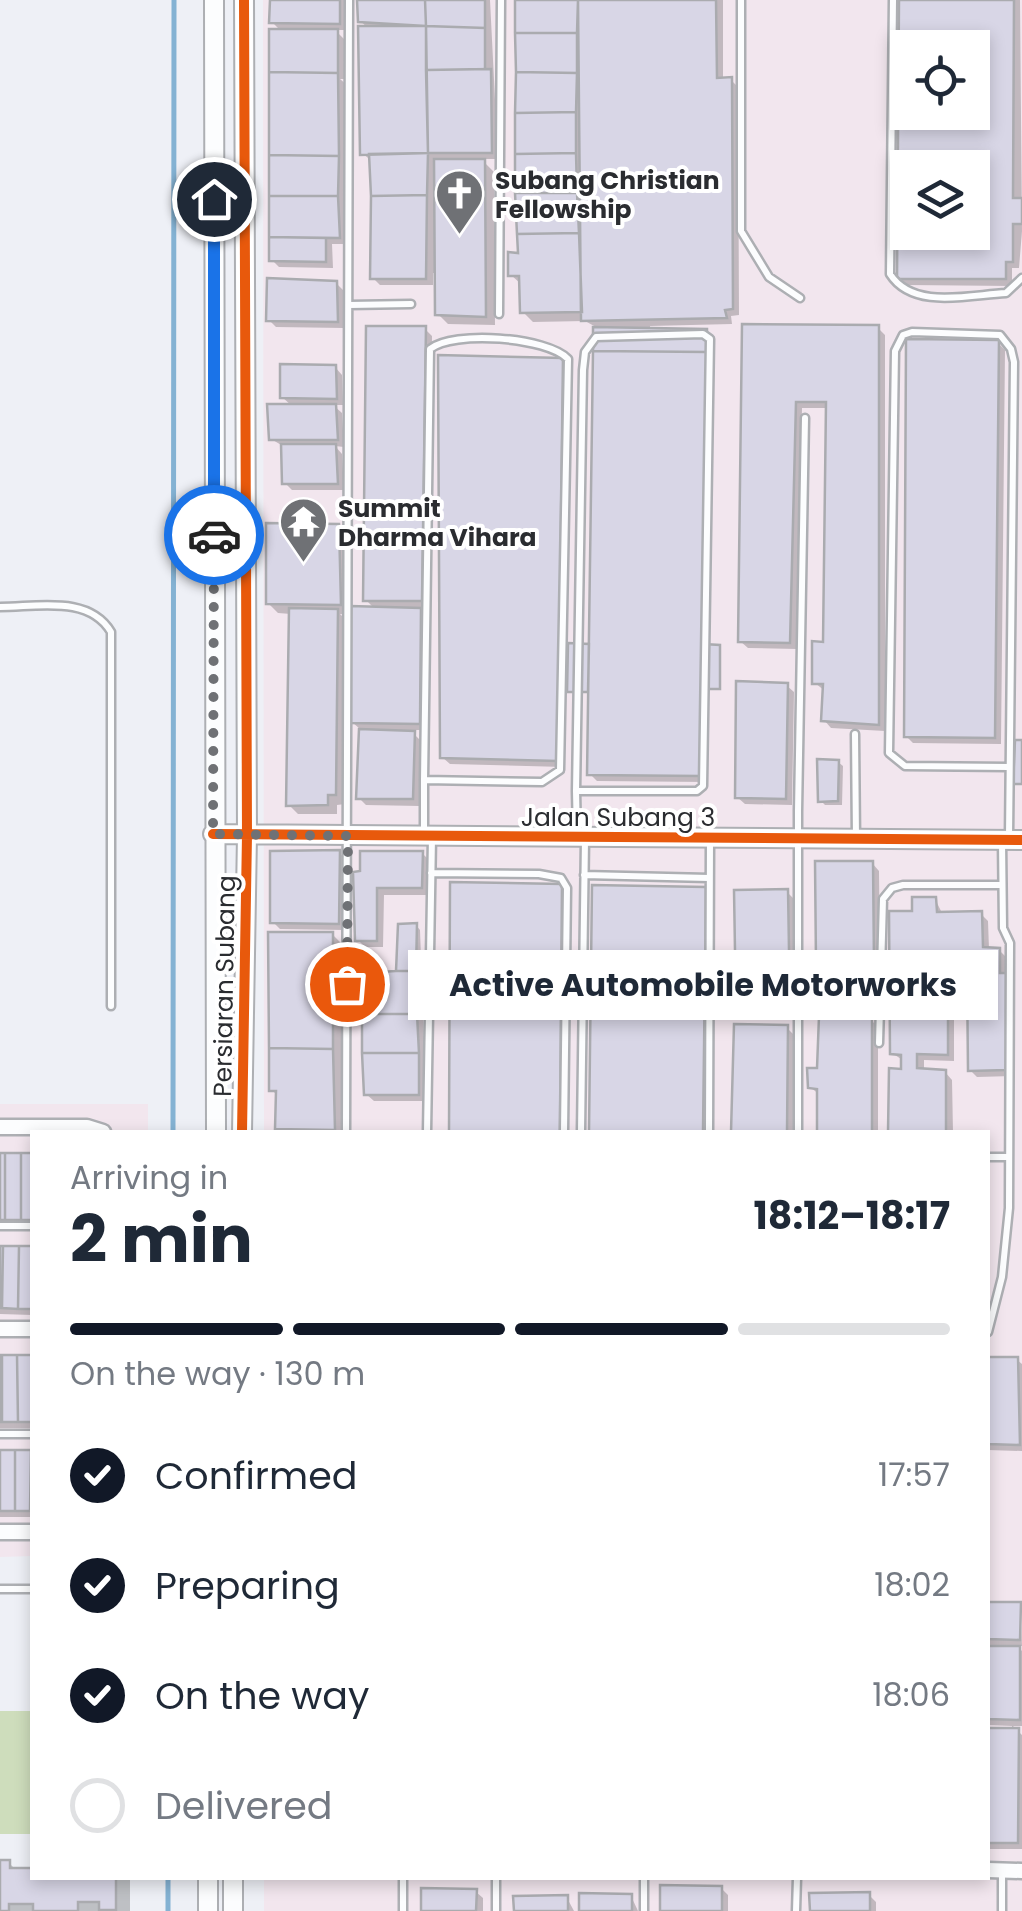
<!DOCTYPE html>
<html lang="en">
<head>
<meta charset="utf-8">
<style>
  :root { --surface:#fff; --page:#f2f2f3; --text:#1f2937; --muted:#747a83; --line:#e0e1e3; --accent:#111827 }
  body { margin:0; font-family:Poppins,sans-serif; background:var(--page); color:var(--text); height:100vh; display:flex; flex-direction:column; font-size:38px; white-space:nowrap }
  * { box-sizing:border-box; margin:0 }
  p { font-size:32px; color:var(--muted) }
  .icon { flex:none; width:55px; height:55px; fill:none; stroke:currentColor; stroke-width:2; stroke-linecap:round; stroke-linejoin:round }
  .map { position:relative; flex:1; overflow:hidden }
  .panel { position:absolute; left:30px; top:1130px; width:960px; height:750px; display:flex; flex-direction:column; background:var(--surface); border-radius:0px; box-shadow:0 5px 15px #0003 }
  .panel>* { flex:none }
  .fabs { position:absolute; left:890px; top:30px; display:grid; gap:20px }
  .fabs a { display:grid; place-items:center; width:100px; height:100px; border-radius:0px; background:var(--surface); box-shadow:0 5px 15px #0003; font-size:50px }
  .pin { position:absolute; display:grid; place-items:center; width:85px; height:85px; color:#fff; margin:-42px; border:5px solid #fff; border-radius:50%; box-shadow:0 2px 10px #0007 }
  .courier { position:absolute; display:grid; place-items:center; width:100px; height:100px; margin:-50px; border:8px solid #1a73e8; border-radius:50%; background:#fff; color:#222; box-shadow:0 2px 12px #0007 }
  .bubble { position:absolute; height:70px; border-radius:0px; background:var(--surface); box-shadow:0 5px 15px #0003; font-size:32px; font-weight:700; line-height:70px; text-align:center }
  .headline em { font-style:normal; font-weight:700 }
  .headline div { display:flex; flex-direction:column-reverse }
  .headline { display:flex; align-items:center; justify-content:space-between; height:170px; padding:0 40px }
  h1 { font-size:65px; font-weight:700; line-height:75px }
  .bar { display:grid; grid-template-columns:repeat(4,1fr); gap:15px 10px; align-content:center; height:120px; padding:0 40px }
  .bar i { height:12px; border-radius:8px; background:var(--line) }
  .bar .active { background:var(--accent) }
  .bar p { grid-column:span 4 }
  ol { padding:0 40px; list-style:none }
  li { display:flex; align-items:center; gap:30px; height:110px }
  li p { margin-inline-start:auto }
  li .icon { padding:10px; border-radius:50%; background:var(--accent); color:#fff; stroke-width:4 }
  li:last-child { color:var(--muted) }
  li i { width:55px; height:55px; border:5px solid var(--line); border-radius:50% }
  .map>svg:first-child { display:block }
</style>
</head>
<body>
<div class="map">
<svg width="1022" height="1911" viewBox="0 0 1022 1911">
  <rect width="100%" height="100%" fill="#eef0f6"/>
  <path fill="#f2e6ee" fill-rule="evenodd" d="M263,0H1022V1911H264V1878H988V1132H264ZM908,48H972V112H908ZM908,168H972V232H908Z
    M0,1104H148V1132H32V1556L0,1557Z"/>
  <path fill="#ceddbc" d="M0,1711H32V1834H0Z"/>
  <path fill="#0003" fill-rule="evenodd" d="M272,0H346V30H335L344,39V79H340L347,85L346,244H332L333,268L279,267L272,260V31H281L272,22Z
    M360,0H490L498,159H481L494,172L495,325L448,324L438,314L437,273H433V285H380L373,278L372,161L363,154L368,29L361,21Z
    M517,0H723V80H731L738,87L739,315L731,316L732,324L650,326V330L706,331L707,356L713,362L709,647L721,648L720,690L708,689L707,782L597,781L590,774L591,693L571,692L565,687L564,767L450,764L442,757L562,361L569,368L566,646L591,650L596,327L585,321L533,322L523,312L521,284L511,275L521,256Z
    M901,0H1020L1022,231L1019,268H1012V286L907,285L900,278ZM908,48H972V112H908ZM908,168H972V232H908Z
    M336,283L343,290L344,328L276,327L269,320Z
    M744,327L878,328L885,335V731L831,728L824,720L825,691L815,683L825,644L829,408H802L797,649L748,648L740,641Z
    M425,329L432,336L429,608L417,607L427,617L426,730H410L421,741L420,806L366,805L359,798L360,729L352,722V614H340L347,621L345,804L337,805V814H298L288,804L291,614L278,613L268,603L338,526L348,536L349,608L375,609L366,600Z
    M998,343L1005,350L1001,744L913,743L906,736Z
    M335,367L342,375L343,405H333L342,413L344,447L335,446L342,454L344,490H292L285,483L283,446L271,439L292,406L282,397Z
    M786,685L794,692L792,805L745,804L737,797Z
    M838,762L843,766L842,805H825L821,801Z
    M339,853L347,860L345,930L280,929L273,922Z
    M422,853L429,860V895H384L383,947H365L358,940L356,874Z
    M872,863L879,871L880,970H826L819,963Z
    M453,884L561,886L568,894L566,1132H451Z
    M595,888L705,890L715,900L712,1132H592Z
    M787,892L794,899L796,1018L745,1017L738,1010Z
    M935,899L943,915L981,914L988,921L989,949L999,950L1006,957V976L1013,983V1076L977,1077L970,1070L969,978L954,977V1061L924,1060V1071L945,1072L952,1080L953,1132H890L891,1071L904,1072V1061L892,1053L915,914Z
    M416,925L420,930L426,1101H374L366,1094Z
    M332,934L342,944L343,1132H282L278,1128V1096L272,1090Z
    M872,975L879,983V1016H867L878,1027V1132H819L820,1095L810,1087L820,1070L832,1019L821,1008Z
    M736,1026L786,1027L794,1035L793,1132H734Z
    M0,1155L32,1156V1225H0Z
    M0,1248L32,1249V1315L0,1314Z
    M0,1358H32V1428H0Z
    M988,1359L1017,1360L1022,1364V1451L988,1450Z
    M0,1452H32V1517H0Z
    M1020,1604L1022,1646H1017L1022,1651V1726H1013L1022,1735V1849H988V1731L1012,1730V1726L988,1725V1605Z
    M0,1863H9L17,1871H32V1878H130V1911H0Z
    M721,1888L728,1895V1911H662Z
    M475,1891L483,1898V1911H423Z
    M869,1895L876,1902V1911H812Z
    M631,1896L638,1911H582Z
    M567,1898L574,1911H516Z"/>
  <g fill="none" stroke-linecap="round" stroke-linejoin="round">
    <path stroke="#84b2d3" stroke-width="5" d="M173,1132L174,0
      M168,1911V1878"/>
  </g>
  <path fill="#d8d6e6" stroke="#aaabaf" stroke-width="2.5" fill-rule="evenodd" d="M270,0H340V24L269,23Z
    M357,0H425L426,26L358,22Z
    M425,0H485V28L426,26Z
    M515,0H578L577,33H515Z
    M578,0H716L717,78L732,77L733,309L725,310L727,318L581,321Z
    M899,0H1014L1013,198H1022V224H1013V262H1006V279H897ZM908,48H972V112H908ZM908,168H972V232H908Z
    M358,26H426L428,153L360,155Z
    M426,26L485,28V69L426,70Z
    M269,29H338V73L269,72Z
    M515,33H577V73L516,72Z
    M491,69L492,153H428L426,70Z
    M269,72L338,73L339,156L269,155Z
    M516,72L577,73L576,112L515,113Z
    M576,112V153L515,154V113Z
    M428,153L427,195L371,196L369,154Z
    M576,153L577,193H515V154Z
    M269,155L339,156L338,196H269Z
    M434,159H485L486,317L435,315Z
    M515,193H577L579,233L517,234Z
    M427,195L426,279H370L371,196Z
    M269,196H338L340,238L269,237Z
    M579,233L582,312L520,313L519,276H508V252L518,253L517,234Z
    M269,237L326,238V262L269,261Z
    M267,278L337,281L338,322L266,321Z
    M742,324L879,325V725L821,721L823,684H812V641L823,642L826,402H796L790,643L738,642Z
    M366,326H426L422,601H363Z
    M593,327L707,329V352L593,351Z
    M906,339L999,340L995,738L904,737Z
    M593,351L707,352L701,776L587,775Z
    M438,355L563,358L558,761L440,758Z
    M280,364L336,365L337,399L280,398Z
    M267,404H336L338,440H269Z
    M281,444H336L338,484H282Z
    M266,523L339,524L341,605L266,604Z
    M350,606L421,608L420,724L350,723Z
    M289,608L338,609L336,795H328V805L286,806Z
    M568,643L589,644L588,692H567Z
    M703,644L720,645V689H702Z
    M736,681L788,683L786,799L735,798Z
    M359,729L415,731L413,799H356Z
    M1015,740H1022V784H1013Z
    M817,759L839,760L838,801L818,802Z
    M340,850L339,924L270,923V851Z
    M360,851H423L422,888H377V941H355L353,872L360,871Z
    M815,861H873L874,964H816Z
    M450,882L562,884L560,1132H449Z
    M592,885L706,887L703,1132H589Z
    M788,889L790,1012L736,1011L734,890Z
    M912,897H936L937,912L982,911L983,947L1000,948V973H1007V1070L968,1071L967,972L948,971V1055L917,1054V1068L946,1070V1132H888L889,1068L901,1069V1055L890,1054L889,911H912Z
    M417,923L416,971H396L398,924Z
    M268,932H333V1049L269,1048Z
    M396,971H416L417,1014H362V973Z
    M819,973H873L872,1010L819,1009Z
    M362,1014H417L419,1053H362Z
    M819,1016L872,1017V1132H817V1089L808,1088L807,1068H817Z
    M734,1024L788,1025L787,1132H731Z
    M269,1048L333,1049L335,1130L275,1129L276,1091H269Z
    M362,1053H419V1095H364Z
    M0,1153H5V1220H0Z
    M5,1153H21V1220H5Z
    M21,1153H32V1220H21Z
    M0,1246H3L2,1308H0Z
    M3,1246H19L18,1309L2,1308Z
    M19,1246H32V1309H18Z
    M0,1355H2V1422H0Z
    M2,1355H17L18,1422H2Z
    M17,1355H32V1422H18Z
    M988,1357H1018L1020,1445L988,1444Z
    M0,1450H15V1511H0Z
    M15,1450H31L30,1511H15Z
    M31,1450H32V1511H30Z
    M988,1602H1021L1020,1640L988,1639Z
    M988,1646H1020V1720L988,1719Z
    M988,1728H1019L1018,1843H988Z
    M32,1859V1878H116V1910H99V1902H78V1911H33V1904H9V1911H0V1860H10V1868H32Z
    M660,1885L722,1886V1911H660Z
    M421,1888L477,1889L476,1911H421Z
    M870,1892V1911H810L809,1893Z
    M579,1893L632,1894V1911H579Z
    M568,1895V1911H514L513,1896Z"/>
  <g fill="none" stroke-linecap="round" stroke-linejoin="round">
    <defs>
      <path id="service" d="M741,0V231L769,277L800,298
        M893,0L890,274C913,310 968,295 1006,293L1022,278
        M349,305L411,304
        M499,314L501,0
        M0,607C38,607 89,595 111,632V1006
        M855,734L856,838
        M1009,767L905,766L889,753L895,351L903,335L912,332L1000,335L1011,349L1014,362L1009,836
        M424,780L542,782L560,770L568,359C547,337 453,330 430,349L424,780V835
        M576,791H697L703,786L710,339L703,334L596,337L585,352L583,370L576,791L577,836
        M431,873L539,874L561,878L567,888L564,1132
        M584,875L709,878
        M879,1043L883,899L892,888L903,885H1002
        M346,1132L349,0
        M427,1132L432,837
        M581,1132L585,839
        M709,1132L710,839
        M798,1132V811L805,418
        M988,1157H1009
        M0,1226H32
        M988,1332L1002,1277L1009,1208L1010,943L1003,928L1002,842
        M0,1434H32
        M0,1589H32
        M1002,1872V1911
        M403,1878V1911
        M496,1911V1878
        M644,1911V1878
        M796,1911L797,1878"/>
      <path id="minor" d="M0,1127H87L103,1132
        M0,1329H32
        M0,1532H32
        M988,1870L1022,1871"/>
      <path id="tertiary" d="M214,0L216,1132
        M213,834L1022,840
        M242,1132L247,835L244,0
        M208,1911V1878
        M233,1911V1878"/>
    </defs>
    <use href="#service" stroke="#adafb3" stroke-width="11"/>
    <use href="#minor" stroke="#adafb3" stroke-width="19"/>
    <use href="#tertiary" stroke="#adafb3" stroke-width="22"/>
    <use href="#service" stroke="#fcfdfe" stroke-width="6"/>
    <use href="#minor" stroke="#fcfdfe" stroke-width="14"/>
    <use href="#tertiary" stroke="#fcfdfe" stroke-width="18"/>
    <defs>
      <path id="cycleway" d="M213,834L1022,840
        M242,1132L247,835L244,0"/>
    </defs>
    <use href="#cycleway" stroke="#fff" stroke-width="16"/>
    <use href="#cycleway" stroke="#e8590c" stroke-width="10"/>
  </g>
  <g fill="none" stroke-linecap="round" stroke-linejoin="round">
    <path stroke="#6f7175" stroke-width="10" stroke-dasharray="0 18" d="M214,535L213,834L348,836L347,984"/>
    <path stroke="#1a73e8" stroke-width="12" d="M214,535V199"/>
  </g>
  <defs>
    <symbol id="church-pin" viewBox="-11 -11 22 30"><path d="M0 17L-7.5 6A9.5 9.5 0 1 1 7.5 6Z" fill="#6f7175" stroke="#fff"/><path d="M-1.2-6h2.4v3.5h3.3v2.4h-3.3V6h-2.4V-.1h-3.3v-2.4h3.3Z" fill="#fff"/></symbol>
    <symbol id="temple-pin" viewBox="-11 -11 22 30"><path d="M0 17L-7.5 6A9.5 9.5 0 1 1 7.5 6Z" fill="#6f7175" stroke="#fff"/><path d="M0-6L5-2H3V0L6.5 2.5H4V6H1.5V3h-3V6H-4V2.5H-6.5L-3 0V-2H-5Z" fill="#fff"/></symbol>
  </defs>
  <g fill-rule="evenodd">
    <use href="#church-pin" x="432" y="166" width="55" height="75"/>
    <use href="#temple-pin" x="276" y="494" width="55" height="75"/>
  </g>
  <g text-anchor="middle" stroke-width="8" stroke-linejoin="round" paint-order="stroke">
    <g font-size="25" font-weight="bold" fill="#2a2c30" stroke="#fff" text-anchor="start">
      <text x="495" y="189">Subang Christian<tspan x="495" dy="29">Fellowship</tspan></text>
      <text x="338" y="517">Summit<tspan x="338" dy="29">Dharma Vihara</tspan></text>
    </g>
    <g font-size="25" fill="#2a2c30" stroke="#fff">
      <text x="618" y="826">Jalan Subang 3</text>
      <text transform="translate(224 986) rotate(-89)" y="9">Persiaran Subang</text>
    </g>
  </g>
</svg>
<div class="fabs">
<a><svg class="icon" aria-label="locate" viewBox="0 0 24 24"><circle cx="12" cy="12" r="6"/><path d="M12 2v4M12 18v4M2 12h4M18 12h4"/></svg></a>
<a><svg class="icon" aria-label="layers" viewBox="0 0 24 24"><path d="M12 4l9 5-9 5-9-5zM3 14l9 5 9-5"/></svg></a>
</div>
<div class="pin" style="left:347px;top:984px;background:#ea580c"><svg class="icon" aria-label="bag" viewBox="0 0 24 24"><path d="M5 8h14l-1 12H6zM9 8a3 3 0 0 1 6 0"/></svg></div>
<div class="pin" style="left:214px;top:199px;background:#1f2937"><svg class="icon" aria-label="home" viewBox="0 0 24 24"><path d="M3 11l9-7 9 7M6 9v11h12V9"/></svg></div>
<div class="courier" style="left:214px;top:535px"><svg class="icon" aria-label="car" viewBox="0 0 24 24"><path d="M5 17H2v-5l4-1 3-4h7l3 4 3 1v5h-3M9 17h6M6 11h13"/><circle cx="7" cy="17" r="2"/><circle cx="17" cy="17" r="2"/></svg></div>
<div class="bubble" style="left:408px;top:950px;width:590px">Active Automobile Motorworks</div>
<section class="panel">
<div class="headline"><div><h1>2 min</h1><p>Arriving in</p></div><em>18:12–18:17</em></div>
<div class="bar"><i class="active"></i><i class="active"></i><i class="active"></i><i></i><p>On the way · 130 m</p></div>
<ol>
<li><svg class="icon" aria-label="check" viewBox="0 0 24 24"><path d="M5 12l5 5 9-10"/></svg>Confirmed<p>17:57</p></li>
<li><svg class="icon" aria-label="check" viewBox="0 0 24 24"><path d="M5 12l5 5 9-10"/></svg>Preparing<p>18:02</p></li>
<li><svg class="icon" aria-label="check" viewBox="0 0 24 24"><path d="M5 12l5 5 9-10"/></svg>On the way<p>18:06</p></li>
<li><i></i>Delivered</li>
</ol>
</section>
</div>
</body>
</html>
